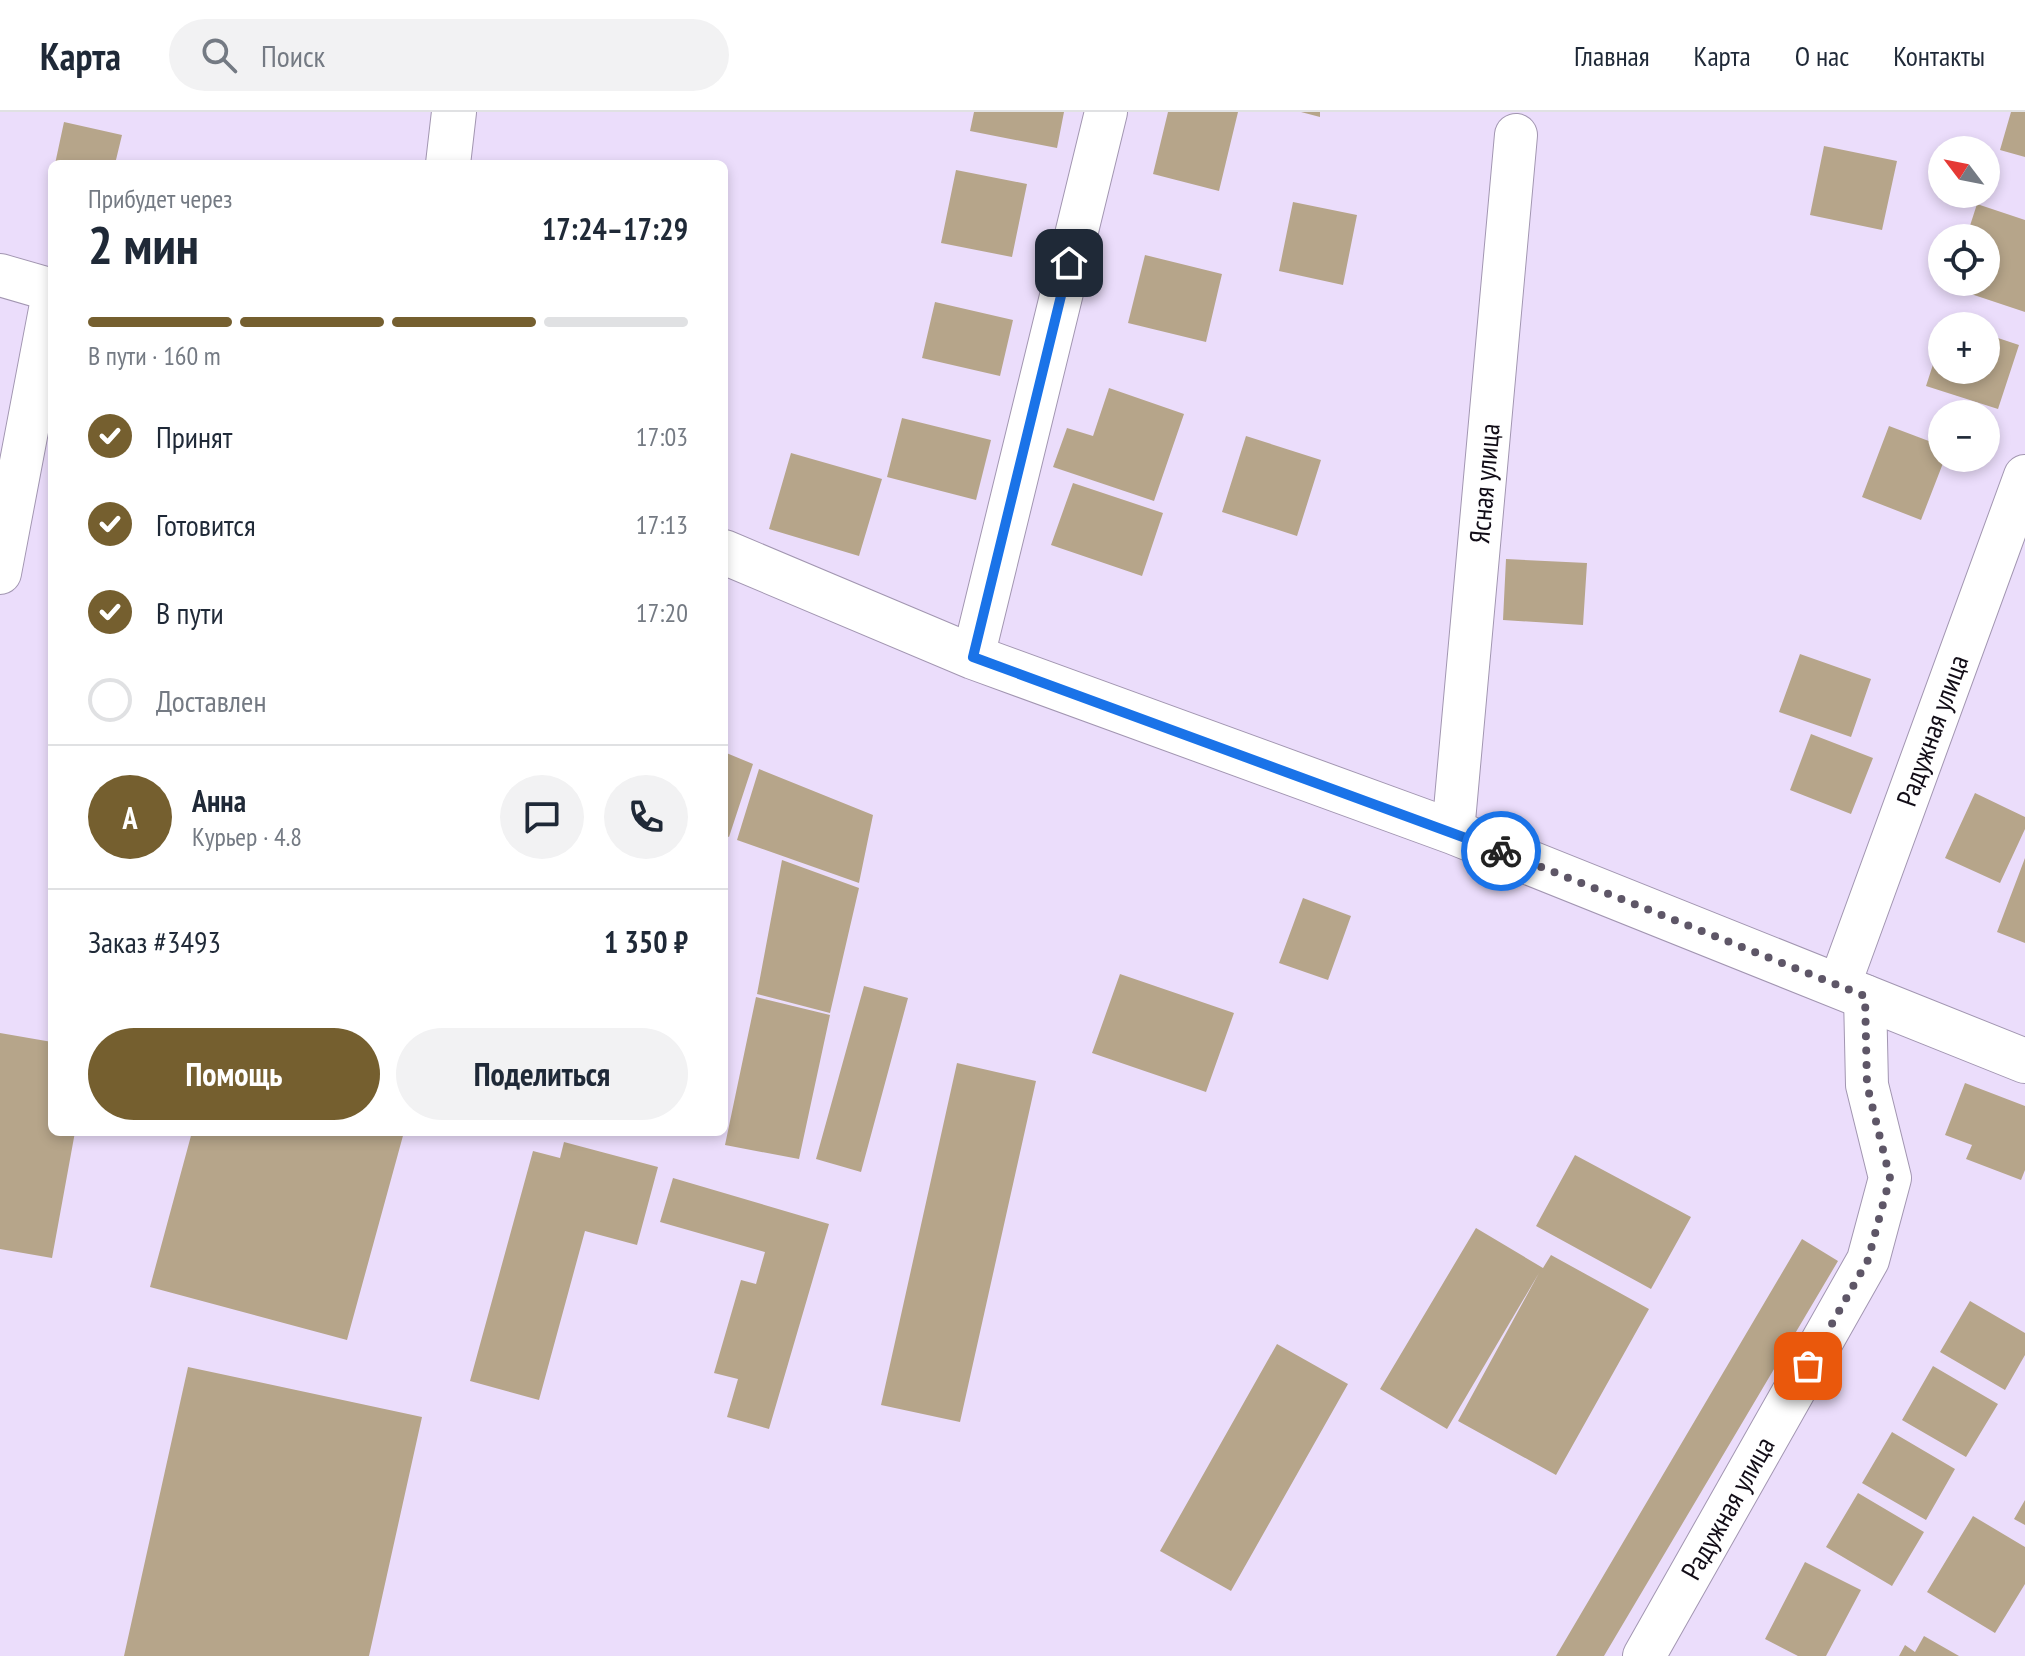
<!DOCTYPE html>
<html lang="ru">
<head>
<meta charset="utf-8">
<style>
  :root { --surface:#fff; --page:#f2f2f3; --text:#1f2937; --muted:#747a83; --line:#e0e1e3; --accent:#755f2f }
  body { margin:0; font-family:"PT Sans Narrow",sans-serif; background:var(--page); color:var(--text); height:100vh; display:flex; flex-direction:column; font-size:30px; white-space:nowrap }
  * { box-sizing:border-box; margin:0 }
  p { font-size:26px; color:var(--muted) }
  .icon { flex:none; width:44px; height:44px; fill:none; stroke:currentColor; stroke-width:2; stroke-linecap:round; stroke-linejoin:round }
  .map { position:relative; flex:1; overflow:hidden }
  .panel { position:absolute; left:48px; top:48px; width:680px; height:976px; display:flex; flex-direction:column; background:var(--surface); border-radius:12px; box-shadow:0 4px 12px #0003 }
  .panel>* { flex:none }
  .needle { width:52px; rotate:302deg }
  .fabs { position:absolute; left:1928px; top:24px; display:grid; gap:16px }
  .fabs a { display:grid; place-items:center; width:72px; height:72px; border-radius:50%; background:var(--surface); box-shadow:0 4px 12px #0003; font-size:40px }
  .pin { position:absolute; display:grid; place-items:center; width:68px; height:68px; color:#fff; margin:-34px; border-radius:16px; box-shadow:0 4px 12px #0006 }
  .courier { position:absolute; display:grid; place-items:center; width:80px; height:80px; margin:-40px; border:6px solid #1a73e8; border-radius:50%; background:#fff; color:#222; box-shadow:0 2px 10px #0007 }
  .summary em { font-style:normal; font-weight:600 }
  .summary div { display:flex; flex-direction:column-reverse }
  .summary { display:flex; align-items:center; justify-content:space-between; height:136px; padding:0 40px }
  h1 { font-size:52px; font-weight:600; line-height:60px }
  .bar { display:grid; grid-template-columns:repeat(4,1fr); gap:12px 8px; align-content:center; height:96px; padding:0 40px }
  .bar i { height:10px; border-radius:6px; background:var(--line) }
  .bar .on { background:var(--accent) }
  .bar p { grid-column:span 4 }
  .line { display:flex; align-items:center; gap:20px; padding:0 40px; border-top:2px solid var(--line) }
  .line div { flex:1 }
  .round { display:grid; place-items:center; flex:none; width:84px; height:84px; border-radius:42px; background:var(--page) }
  ol { padding:0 40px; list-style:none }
  li { display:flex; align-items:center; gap:24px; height:88px }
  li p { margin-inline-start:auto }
  li .icon { padding:8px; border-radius:50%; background:var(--accent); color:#fff; stroke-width:4 }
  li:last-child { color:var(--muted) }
  li i { width:44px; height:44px; border:4px solid var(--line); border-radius:50% }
  .cta { display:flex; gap:16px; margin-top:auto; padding:16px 40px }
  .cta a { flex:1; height:92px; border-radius:48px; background:var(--accent); color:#fff; font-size:32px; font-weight:600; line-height:92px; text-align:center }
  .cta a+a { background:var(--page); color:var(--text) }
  header { display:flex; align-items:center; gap:48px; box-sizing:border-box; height:112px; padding:0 40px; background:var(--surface); border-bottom:2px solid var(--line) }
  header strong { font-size:38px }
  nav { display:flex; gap:44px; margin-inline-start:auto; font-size:28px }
  .search { width:560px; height:72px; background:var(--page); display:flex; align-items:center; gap:20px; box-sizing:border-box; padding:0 28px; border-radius:44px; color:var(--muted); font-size:30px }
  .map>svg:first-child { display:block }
</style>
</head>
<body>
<header>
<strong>Карта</strong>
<div class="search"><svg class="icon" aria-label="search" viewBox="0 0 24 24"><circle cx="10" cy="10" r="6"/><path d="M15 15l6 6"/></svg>Поиск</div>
<nav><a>Главная</a><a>Карта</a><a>О нас</a><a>Контакты</a></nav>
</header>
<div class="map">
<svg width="2025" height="1544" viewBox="0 0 2025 1544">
  <rect width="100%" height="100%" fill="#ebddfb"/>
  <path fill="#b6a58a" d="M974,0H1064L1057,36L970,19Z
    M1168,0H1238L1219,79L1153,62Z
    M1301,0H1320V5Z
    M2011,0H2025V45L2000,38Z
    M64,10L122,23L115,52H55Z
    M1824,34L1897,49L1882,118L1810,103Z
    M956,58L1027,72L1012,145L941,131Z
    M1293,90L1357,103L1343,173L1279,159Z
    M1977,92L2025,108V200L1950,175L1951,170H1986V126H1966Z
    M1145,143L1222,162L1206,230L1128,211Z
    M935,190L1013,208L1000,264L922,246Z
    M1986,222L2019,233L1998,297L1926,274L1941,228L1942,258H1986Z
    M1109,276L1184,302L1154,389L1053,355L1067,316L1093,324Z
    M902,306L991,328L976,388L887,365Z
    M1889,314L1942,334V346H1945L1921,408L1862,385Z
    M1246,324L1321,348L1297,424L1222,400Z
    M791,341L882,367L859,444L769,417Z
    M1073,371L1163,401L1142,464L1051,433Z
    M1506,447L1587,451L1583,513L1503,508Z
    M1800,542L1871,567L1851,625L1779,600Z
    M1811,622L1873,646L1851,702L1790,678Z
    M724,640L753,652L729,725L724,723Z
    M759,657L873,703L859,771L737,728Z
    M1975,681L2025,705V717L2000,771L1945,746Z
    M2025,746V831L1997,820Z
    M782,748L859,776L830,901L757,882Z
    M1303,786L1351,804L1328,868L1279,851Z
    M1120,862L1234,901L1206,980L1092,941Z
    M864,874L908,886L861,1060L816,1047Z
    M756,885L830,903L799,1047L725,1033Z
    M0,921L52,930V1020H75L52,1146L0,1137Z
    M957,951L1036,969L960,1310L881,1293Z
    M1965,971L2025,994V1058L2021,1068L1966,1047L1972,1033L1945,1023Z
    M192,1020H404L347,1228L150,1175Z
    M564,1030L658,1055L637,1133L585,1119L539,1288L470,1269L533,1039L560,1046Z
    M1575,1043L1691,1105L1651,1177L1536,1114Z
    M673,1066L829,1112L769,1317L727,1305L738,1267L714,1261L741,1168L756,1172L765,1140L660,1110Z
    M1476,1116L1543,1156L1551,1143L1649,1197L1556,1363L1458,1309L1539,1161L1447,1317L1380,1277Z
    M1802,1127L1838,1149L1604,1544H1556Z
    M1970,1189L2025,1221V1243L2005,1278L1940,1240Z
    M1277,1232L1348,1272L1231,1479L1160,1439Z
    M1933,1254L1998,1292L1966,1345L1902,1308Z
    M188,1255L422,1305L369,1544H124Z
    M1892,1320L1955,1357L1926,1408L1862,1371Z
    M1858,1381L1924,1420L1892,1474L1826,1435Z
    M2025,1388V1413L2014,1407Z
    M1973,1404L2025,1435V1472L1995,1521L1927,1480Z
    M1805,1450L1861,1478L1826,1544H1798L1765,1527Z
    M1924,1524L1959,1544H1899L1905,1533L1915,1540Z"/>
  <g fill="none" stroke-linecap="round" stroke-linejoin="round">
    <defs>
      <g id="street">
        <path d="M0,163L52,178"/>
        <path d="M0,461L52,187"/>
        <path d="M973,545L1106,0"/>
        <path id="s1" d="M1453,720L1516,23"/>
        <path id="s2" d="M1839,874L2025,364"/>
        <path id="s3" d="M1644,1544L1868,1148L1890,1066L1867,973L1865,884"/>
      </g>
      <path id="secondary" d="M448,52L454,0
        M724,440L973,545L1453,720L2025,949"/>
    </defs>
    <use href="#street" stroke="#a296b1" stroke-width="44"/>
    <use href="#secondary" stroke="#a296b1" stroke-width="46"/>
    <use href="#street" stroke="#fff" stroke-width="42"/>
    <use href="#secondary" stroke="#fff" stroke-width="44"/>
  </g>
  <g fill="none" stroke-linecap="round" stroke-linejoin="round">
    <path stroke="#5e5667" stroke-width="8" stroke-dasharray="0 14.4" d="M1501,739L1865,884L1867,973L1890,1066L1868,1148L1808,1254"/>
    <path stroke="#1a73e8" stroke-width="10" d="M1069,151L973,545L1501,739"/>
  </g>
  <g text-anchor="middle" stroke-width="7" stroke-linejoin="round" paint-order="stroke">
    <g font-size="28" fill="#120d17" stroke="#ebddfb">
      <text dy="10" stroke="none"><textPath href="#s1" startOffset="350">Ясная улица</textPath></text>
      <text dy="10" stroke="none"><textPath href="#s2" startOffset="272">Радужная улица</textPath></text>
      <text dy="10" stroke="none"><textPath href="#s3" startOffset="170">Радужная улица</textPath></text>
    </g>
  </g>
</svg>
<div class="fabs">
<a><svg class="needle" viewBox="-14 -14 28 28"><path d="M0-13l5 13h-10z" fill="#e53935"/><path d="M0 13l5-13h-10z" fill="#747a83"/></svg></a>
<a><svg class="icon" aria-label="locate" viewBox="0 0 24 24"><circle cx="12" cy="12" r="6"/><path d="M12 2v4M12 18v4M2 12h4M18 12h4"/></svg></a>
<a>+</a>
<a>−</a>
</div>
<div class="pin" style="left:1808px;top:1254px;background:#ea580c"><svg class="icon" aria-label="bag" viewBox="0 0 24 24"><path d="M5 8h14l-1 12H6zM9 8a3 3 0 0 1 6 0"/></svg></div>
<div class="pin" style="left:1069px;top:151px;background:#1f2937"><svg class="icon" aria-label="home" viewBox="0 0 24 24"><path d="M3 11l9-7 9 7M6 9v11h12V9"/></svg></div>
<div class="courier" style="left:1501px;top:739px"><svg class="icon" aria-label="bike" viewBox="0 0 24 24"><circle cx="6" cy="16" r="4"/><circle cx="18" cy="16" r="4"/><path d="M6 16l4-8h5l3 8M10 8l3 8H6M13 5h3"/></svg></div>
<section class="panel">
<div class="summary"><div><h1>2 мин</h1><p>Прибудет через</p></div><em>17:24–17:29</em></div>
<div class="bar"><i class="on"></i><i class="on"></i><i class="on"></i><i></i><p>В пути · 160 m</p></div>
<ol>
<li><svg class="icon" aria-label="check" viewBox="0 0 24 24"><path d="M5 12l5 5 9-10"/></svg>Принят<p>17:03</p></li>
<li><svg class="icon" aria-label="check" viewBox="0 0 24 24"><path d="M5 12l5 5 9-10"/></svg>Готовится<p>17:13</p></li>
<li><svg class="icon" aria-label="check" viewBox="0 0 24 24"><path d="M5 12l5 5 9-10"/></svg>В пути<p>17:20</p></li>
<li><i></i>Доставлен</li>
</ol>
<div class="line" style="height:144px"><b class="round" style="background:var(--accent);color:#fff">А</b><div><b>Анна</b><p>Курьер · 4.8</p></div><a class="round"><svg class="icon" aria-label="chat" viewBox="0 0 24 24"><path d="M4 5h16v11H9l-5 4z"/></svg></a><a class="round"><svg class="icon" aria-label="phone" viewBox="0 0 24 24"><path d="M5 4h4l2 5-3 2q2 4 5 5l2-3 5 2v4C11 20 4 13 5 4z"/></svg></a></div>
<div class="line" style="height:104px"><div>Заказ #3493</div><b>1 350 ₽</b></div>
<div class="cta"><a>Помощь</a><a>Поделиться</a></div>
</section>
</div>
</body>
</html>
